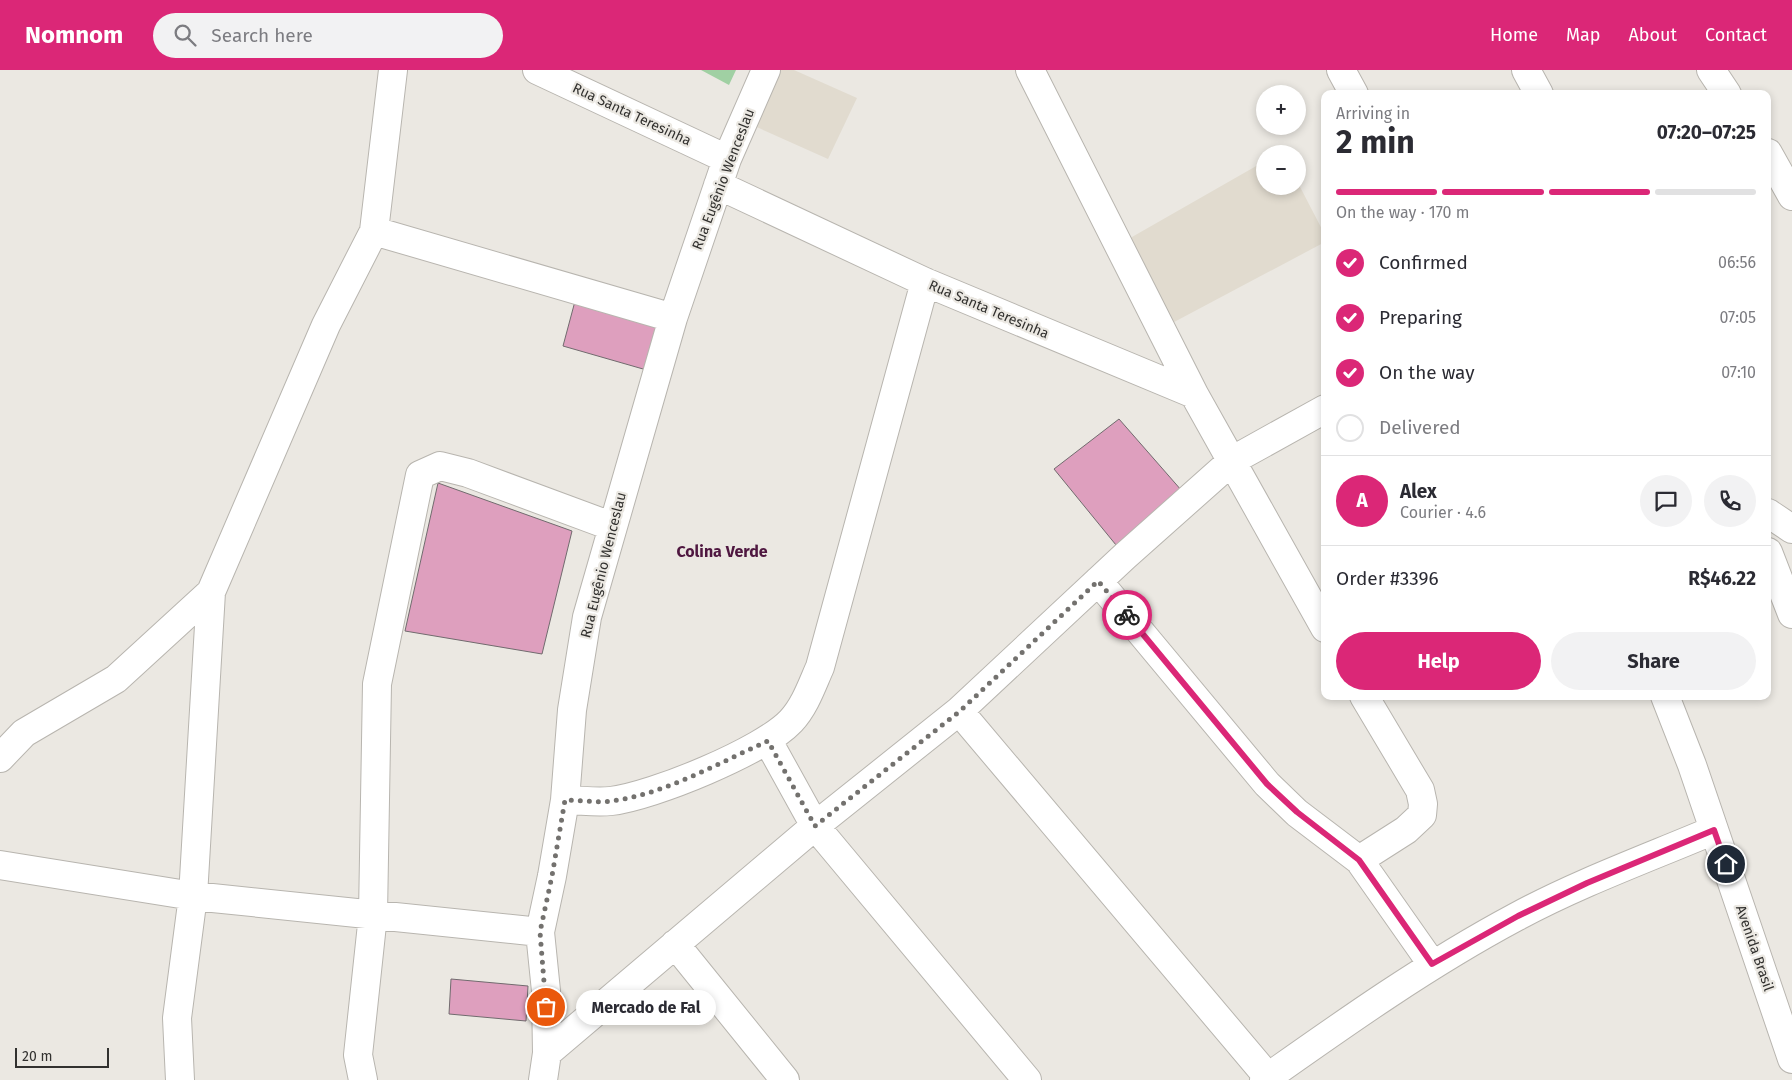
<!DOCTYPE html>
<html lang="en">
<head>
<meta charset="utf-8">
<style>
  :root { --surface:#fff; --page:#f2f2f3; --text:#2b2b33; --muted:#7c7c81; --line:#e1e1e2; --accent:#db2777 }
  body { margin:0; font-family:"Fira Sans",sans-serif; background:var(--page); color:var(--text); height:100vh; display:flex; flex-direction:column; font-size:19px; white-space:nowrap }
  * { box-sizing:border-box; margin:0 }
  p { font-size:16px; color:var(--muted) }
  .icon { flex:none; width:28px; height:28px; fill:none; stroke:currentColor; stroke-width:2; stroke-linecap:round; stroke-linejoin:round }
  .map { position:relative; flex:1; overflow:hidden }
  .details { position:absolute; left:1321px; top:20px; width:450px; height:610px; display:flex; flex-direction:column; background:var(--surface); border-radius:10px; box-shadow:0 2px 8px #0003 }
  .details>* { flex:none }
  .tools { position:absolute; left:1256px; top:15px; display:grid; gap:10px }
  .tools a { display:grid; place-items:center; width:50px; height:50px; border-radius:50%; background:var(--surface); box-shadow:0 2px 8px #0003; font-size:25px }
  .scale { position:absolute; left:15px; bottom:12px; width:94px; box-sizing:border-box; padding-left:5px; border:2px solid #32312f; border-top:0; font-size:14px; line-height:18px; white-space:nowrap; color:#32312f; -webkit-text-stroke:4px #ebe8e2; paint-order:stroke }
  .pin { position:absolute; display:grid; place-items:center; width:42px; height:42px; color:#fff; margin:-21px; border:2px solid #fff; border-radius:50%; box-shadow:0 1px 5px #0007 }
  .courier { position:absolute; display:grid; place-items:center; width:50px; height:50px; margin:-25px; border:4px solid #db2777; border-radius:50%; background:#fff; color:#222; box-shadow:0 1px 6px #0007 }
  .bubble { position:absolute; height:35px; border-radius:18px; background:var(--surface); box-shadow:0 2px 8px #0003; font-size:16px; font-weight:700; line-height:35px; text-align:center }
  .headline em { font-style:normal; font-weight:700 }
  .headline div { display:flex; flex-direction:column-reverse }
  .headline { display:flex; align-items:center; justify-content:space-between; height:85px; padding:0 15px }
  h1 { font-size:32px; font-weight:700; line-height:38px }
  .bar { display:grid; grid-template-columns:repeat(4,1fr); gap:8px 5px; align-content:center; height:60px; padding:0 15px }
  .bar i { height:6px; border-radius:4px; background:var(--line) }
  .bar .current { background:var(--accent) }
  .bar p { grid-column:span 4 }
  .line { display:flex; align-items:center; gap:12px; padding:0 15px; border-top:1px solid var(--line) }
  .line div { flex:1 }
  .round { display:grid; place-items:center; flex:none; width:52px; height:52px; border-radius:26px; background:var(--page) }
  ol { padding:0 15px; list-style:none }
  li { display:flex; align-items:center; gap:15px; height:55px }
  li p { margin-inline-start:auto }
  li .icon { padding:5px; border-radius:50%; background:var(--accent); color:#fff; stroke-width:4 }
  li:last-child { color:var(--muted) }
  li i { width:28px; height:28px; border:2px solid var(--line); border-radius:50% }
  .cta { display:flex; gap:10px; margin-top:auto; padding:10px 15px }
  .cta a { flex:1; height:58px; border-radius:30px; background:var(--accent); color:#fff; font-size:20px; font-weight:700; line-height:58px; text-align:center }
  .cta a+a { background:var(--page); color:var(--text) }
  header { display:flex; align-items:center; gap:30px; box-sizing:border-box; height:70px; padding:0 25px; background:var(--accent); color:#fff }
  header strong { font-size:24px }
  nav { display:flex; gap:28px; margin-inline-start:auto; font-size:18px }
  .search { width:350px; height:45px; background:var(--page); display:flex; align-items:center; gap:12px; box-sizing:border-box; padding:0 18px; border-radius:28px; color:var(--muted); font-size:19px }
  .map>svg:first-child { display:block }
</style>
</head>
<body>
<header>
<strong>Nomnom</strong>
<div class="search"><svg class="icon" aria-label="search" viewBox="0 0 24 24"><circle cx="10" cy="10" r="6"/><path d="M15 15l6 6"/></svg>Search here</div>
<nav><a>Home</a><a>Map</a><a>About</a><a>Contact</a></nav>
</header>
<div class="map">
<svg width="1792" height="1010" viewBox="0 0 1792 1010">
  <rect width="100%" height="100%" fill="#ebe8e2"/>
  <path fill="#e1dbcf" d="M774,0H794L857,28L828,89L750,54Z
    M1265,91V116H1298V113L1325,165V172L1161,259L1118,175Z"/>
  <path fill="#a0d0a3" d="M701,0H736L729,15Z"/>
  <path fill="#de9fbe" stroke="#716b6e" d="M578,220L673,248L657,303L563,276Z
    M1119,349L1189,429L1125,486L1054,399Z
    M438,413L572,461L542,584L405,561Z
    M451,909L528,916L526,951L449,944Z"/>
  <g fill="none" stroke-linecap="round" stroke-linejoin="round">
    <defs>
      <path id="street" d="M537,0L727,89
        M1030,0L1194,324
        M1341,0L1354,24
        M1711,0L1727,24
        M1768,83L1792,126
        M718,115L925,212L1194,324L1325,558
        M374,161L673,248
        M1768,443L1792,459
        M1098,511L1267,714L1297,743L1359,790L1406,760L1422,745L1423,734L1420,720L1364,626
        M1665,626L1692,695L1792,989
        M959,641L1268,1007
        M768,671L815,756L1027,1010
        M0,688L24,663L116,609L211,522L326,255L374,161L393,0
        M565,730C580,730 596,733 611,731C653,726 763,681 791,651C805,636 812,615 820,597L925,212
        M1359,790L1432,894
        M0,795L193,826L540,862
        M675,874L785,1010
        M547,983L815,756L959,641L1125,486L1233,390L1325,339
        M180,1010L177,948L193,826L211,522
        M363,1010L358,985L373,845L377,614L420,405L440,396L468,403L611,456
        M543,1010L547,983L546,921L540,862L552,806L565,730L572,640L587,547L673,248L727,89L766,0
        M1264,1010C1346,952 1428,894 1516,847C1579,813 1648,788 1714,760"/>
      <path id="highway" d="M1526,0L1539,24
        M1768,482L1792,544"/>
    </defs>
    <use href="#street" stroke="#b8b5af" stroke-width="30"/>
    <use href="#highway" stroke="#b8b5af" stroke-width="30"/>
    <use href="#street" stroke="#fff" stroke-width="28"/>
    <use href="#highway" stroke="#fff" stroke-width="28"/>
  </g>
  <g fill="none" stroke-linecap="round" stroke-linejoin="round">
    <path stroke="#73716e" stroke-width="5" stroke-dasharray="0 9" d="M546,937L540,862L552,806L565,730C580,730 596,733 611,731C666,724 718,693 768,671L815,756L960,641L1098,511L1127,545"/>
    <path stroke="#db2777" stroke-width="6" d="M1127,545L1267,714L1297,742L1359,790L1432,894L1518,846L1587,813L1714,760L1726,794"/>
  </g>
  <g text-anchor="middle" stroke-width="4.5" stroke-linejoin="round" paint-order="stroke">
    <g font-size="14" fill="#32312f" stroke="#ebe8e2">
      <text transform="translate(632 44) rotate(25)" y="5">Rua Santa Teresinha</text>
      <text transform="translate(723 109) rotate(-69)" y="5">Rua Eugênio Wenceslau</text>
      <text transform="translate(989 239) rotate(23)" y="5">Rua Santa Teresinha</text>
      <text transform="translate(603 495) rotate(-76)" y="5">Rua Eugênio Wenceslau</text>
      <text transform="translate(1755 878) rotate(71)" y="5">Avenida Brasil</text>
    </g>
    <g font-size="16" font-weight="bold" fill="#4f1740" stroke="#ebe8e2">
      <text x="722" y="487">Colina Verde</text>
    </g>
  </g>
</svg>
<div class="tools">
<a>+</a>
<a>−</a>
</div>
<div class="scale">20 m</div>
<div class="pin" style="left:546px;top:937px;background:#ea580c"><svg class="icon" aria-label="bag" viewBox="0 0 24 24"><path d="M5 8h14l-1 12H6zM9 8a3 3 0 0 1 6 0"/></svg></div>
<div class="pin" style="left:1726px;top:794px;background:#1f2937"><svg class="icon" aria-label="home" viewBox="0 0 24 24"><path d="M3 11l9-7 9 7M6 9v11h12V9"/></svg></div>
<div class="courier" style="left:1127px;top:545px"><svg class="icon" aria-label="bike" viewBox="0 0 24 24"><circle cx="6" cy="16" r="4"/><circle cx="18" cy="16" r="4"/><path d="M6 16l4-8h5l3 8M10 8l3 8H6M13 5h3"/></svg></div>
<div class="bubble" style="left:576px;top:920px;width:140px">Mercado de Fal</div>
<section class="details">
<div class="headline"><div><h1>2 min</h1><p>Arriving in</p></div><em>07:20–07:25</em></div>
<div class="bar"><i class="current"></i><i class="current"></i><i class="current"></i><i></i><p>On the way · 170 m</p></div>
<ol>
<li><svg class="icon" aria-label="check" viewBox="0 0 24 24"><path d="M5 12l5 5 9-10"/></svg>Confirmed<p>06:56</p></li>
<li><svg class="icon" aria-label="check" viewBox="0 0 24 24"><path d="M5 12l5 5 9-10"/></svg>Preparing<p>07:05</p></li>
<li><svg class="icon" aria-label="check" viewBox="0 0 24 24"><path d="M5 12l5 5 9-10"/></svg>On the way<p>07:10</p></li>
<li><i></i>Delivered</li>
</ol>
<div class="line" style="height:90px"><b class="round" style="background:var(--accent);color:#fff">A</b><div><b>Alex</b><p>Courier · 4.6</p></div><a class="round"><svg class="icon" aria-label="chat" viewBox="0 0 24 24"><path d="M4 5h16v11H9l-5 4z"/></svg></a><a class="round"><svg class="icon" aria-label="phone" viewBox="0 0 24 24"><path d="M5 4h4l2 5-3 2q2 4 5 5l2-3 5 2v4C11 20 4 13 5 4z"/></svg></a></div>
<div class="line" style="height:65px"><div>Order #3396</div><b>R$46.22</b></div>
<div class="cta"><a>Help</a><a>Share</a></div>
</section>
</div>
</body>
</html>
